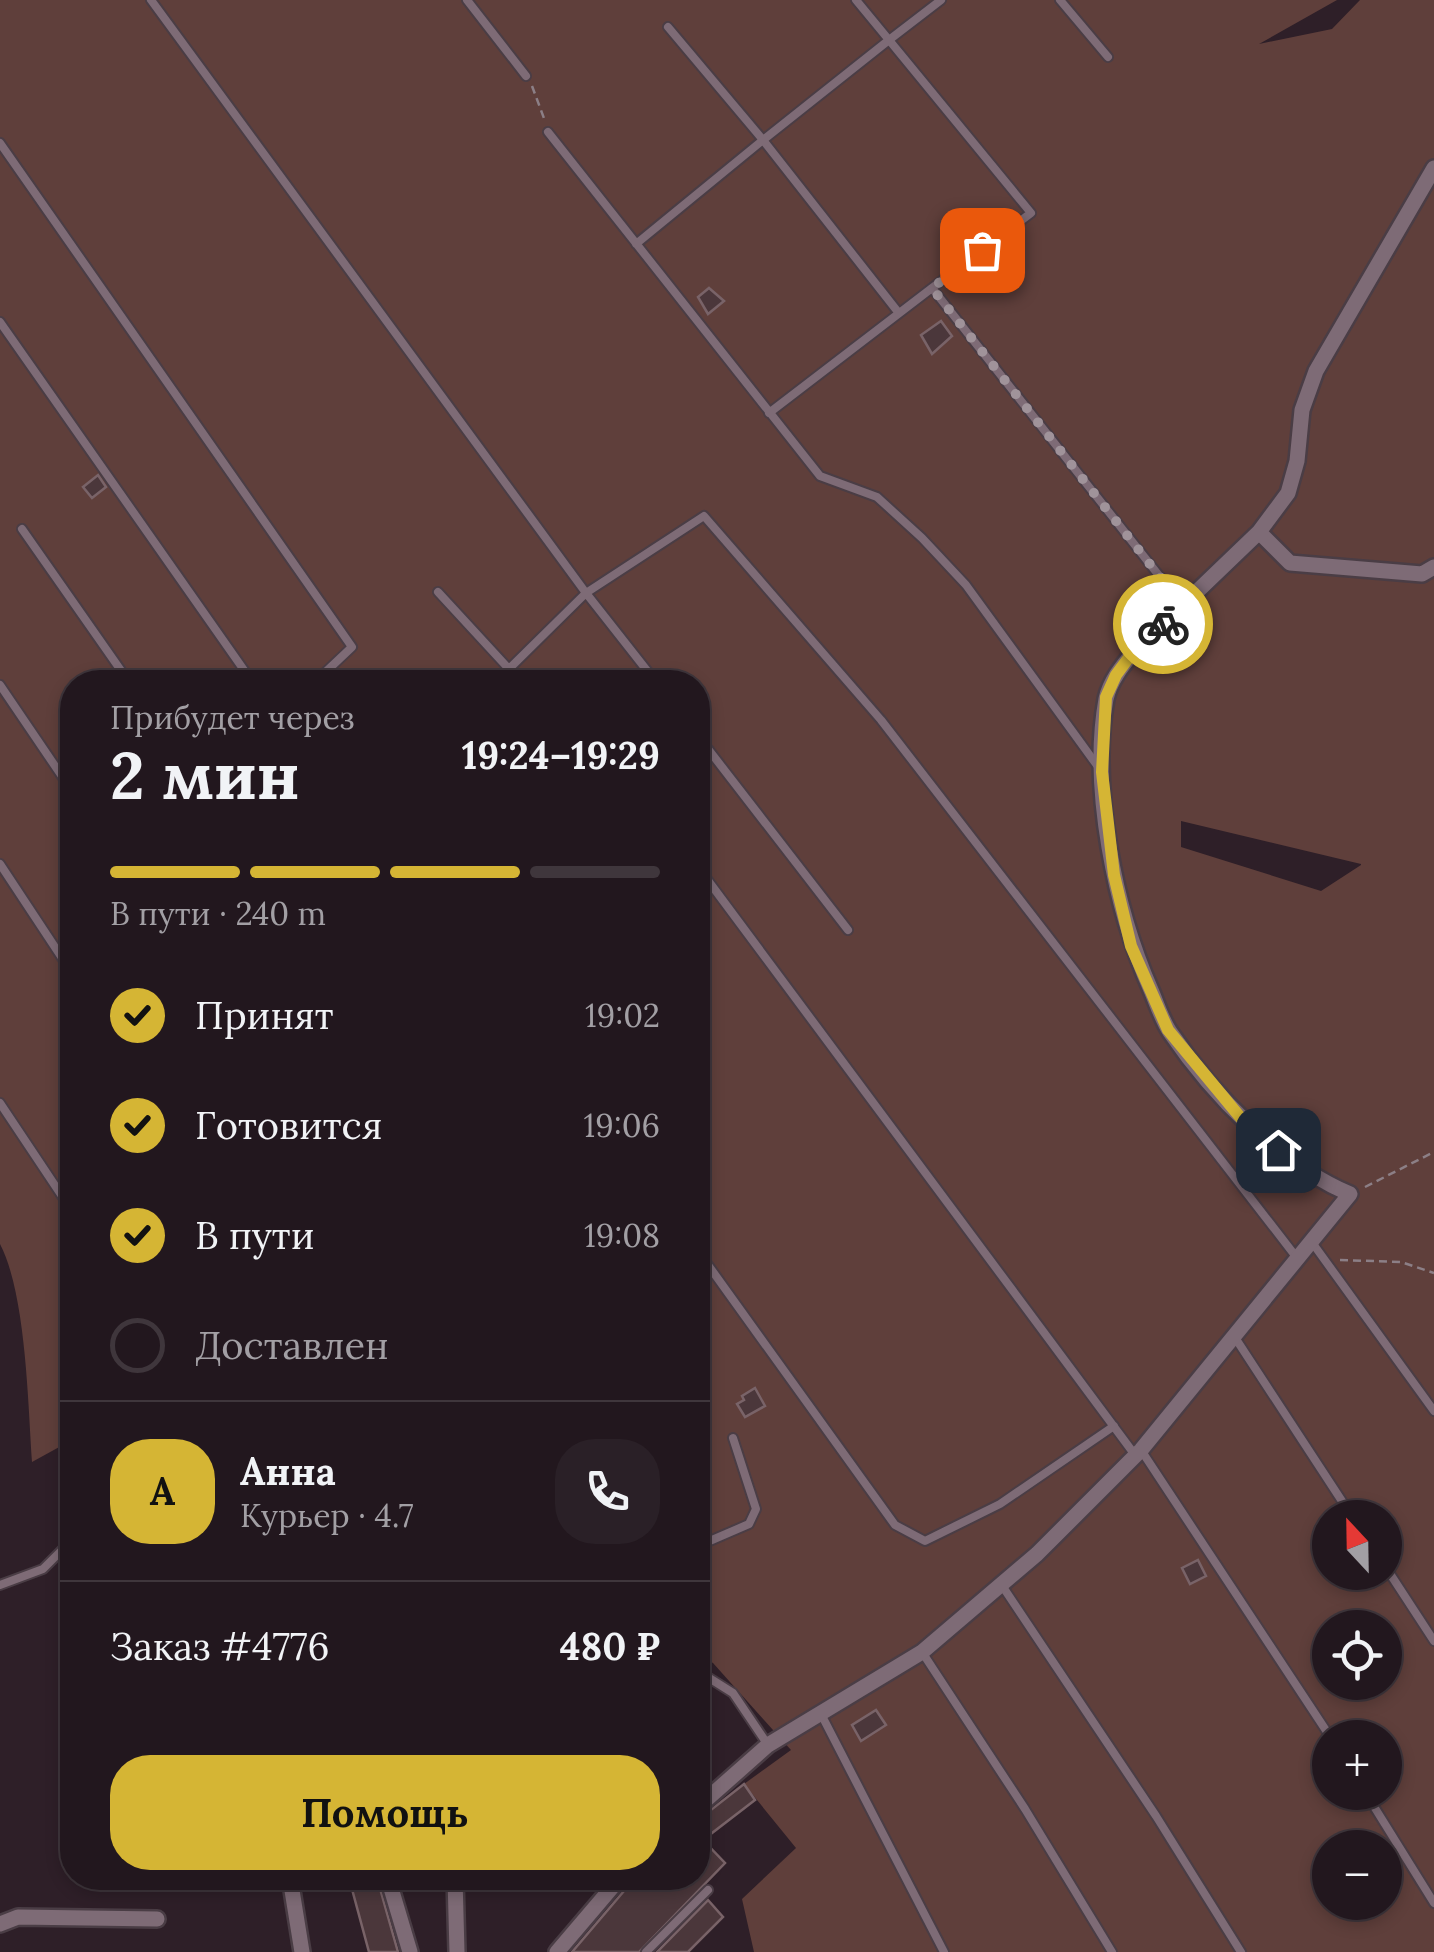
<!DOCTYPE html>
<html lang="ru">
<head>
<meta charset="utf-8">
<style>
  :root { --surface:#22171e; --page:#2a2027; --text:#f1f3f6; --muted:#a29fa4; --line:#3f363c; --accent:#d5b534 }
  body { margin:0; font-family:Lora,serif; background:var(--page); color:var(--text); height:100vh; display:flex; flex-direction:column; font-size:38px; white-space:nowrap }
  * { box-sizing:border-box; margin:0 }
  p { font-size:32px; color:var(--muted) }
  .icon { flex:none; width:55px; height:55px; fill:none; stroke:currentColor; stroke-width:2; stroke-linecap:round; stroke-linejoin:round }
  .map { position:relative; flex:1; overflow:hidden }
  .side { position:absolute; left:60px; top:670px; width:650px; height:1220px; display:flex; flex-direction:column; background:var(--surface); border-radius:40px; box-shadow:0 5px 15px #0003,0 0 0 2px var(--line) }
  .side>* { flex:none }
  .needle { width:65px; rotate:338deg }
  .controls { position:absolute; left:1312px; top:1500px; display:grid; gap:20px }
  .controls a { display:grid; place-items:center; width:90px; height:90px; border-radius:50%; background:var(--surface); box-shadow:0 5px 15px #0003,0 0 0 2px var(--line); font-size:50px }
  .pin { position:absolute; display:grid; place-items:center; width:85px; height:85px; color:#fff; margin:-42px; border-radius:20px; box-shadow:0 5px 15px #0006 }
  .courier { position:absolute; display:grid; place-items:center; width:100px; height:100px; margin:-50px; border:8px solid #d5b534; border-radius:50%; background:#fff; color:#222; box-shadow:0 2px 12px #0007 }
  .headline em { font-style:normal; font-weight:700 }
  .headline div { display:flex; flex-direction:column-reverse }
  .headline { display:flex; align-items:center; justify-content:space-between; height:170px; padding:0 50px }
  h1 { font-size:65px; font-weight:700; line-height:75px }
  .bar { display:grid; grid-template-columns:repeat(4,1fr); gap:15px 10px; align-content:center; height:120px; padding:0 50px }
  .bar i { height:12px; border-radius:8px; background:var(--line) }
  .bar .on { background:var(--accent) }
  .bar p { grid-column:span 4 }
  .line { display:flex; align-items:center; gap:25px; padding:0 50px; border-top:2px solid var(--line) }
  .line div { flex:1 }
  .round { display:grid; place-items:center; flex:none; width:105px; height:105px; border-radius:40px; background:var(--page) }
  ol { padding:0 50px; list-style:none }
  li { display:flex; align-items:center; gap:30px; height:110px }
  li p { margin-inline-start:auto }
  li .icon { padding:10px; border-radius:50%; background:var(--accent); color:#111; stroke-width:4 }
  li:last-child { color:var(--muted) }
  li i { width:55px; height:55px; border:5px solid var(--line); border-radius:50% }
  .primary-button { display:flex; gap:20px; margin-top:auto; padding:20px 50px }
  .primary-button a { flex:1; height:115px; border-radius:40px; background:var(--accent); color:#111; font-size:40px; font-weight:700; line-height:115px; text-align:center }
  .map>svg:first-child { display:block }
</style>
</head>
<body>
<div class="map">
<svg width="1434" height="1952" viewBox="0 0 1434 1952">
  <rect width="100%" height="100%" fill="#2e1f28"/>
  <path fill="#5f3f3b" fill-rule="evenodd" d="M0,0H1337L1259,44L1332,29L1360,0H1434V1952H754L742,1899L796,1848L744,1784L791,1750L713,1663L698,1654V682H72V1440L32,1462C28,1404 26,1294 0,1244ZM1181,821L1361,864V865L1321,891L1181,847ZM1330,1518H1385V1572H1330ZM1330,1628H1385V1682H1330ZM1330,1738H1385V1792H1330ZM1330,1848H1385V1902H1330Z"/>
  <path fill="#4b373b" stroke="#796368" stroke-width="2.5" d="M709,288L724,301L708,314L698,297Z
    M941,321L952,336L932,354L921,335Z
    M98,475L106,487L92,498L83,487Z
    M755,1388L765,1406L745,1417L737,1404L744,1400L742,1396Z
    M1198,1560L1206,1576L1190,1584L1182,1568Z
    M876,1710L886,1725L861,1741L852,1725Z
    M744,1784L755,1800L703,1840L725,1863L639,1952H572L629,1885L632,1878H698V1820Z
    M349,1878H377L398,1952H369Z
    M708,1900L723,1917L688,1952H657Z"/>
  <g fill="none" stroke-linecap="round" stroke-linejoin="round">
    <defs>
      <path id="service" d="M151,0L586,593L656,682
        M467,0L526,76
        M856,0L889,40L941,0
        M1060,0L1108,57
        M668,27L763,140L889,40L1031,213L932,288
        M548,132L820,476L877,497L922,538L966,585L1099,768
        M0,143L352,647L315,682
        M636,244L763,140L898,312
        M0,322L246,673L256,682
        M769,413L932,288L1183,606
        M22,529L129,682
        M438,592L509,669
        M522,682L509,669L586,593L704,516L881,720L1297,1258
        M0,685L72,791
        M698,736L848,930
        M0,864L72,973
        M698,867L1135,1455
        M0,1103L72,1211
        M1311,1241L1434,1411
        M698,1251L895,1525L925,1541L1000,1504L1114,1426
        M1234,1336L1353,1518
        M1141,1450L1331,1738
        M698,1546L749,1524L756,1509L733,1438
        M1385,1566L1434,1641
        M1001,1584L1156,1816L1241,1952
        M0,1585L43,1569L72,1540
        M922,1652L1025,1809L1112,1952
        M698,1671L733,1693L768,1745
        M821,1714L944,1952
        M1365,1792L1434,1903
        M646,1952L708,1890"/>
      <path id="minor" d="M1259,532L1290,563L1422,574L1434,567
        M698,1807L768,1745L922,1652L1037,1554L1141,1450L1350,1194C1279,1164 1213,1095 1170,1032C1162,1020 1157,1004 1151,990C1115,909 1090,787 1106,699C1110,681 1122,666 1133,653L1259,532L1288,493L1297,461L1302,410L1316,371L1434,168
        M290,1878L302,1952
        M388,1878L410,1952
        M455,1878L457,1952
        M0,1924L18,1917L157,1919
        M557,1952L620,1878"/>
    </defs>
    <use href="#service" stroke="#4a3d45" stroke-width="12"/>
    <use href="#minor" stroke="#4a3d45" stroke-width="20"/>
    <path stroke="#8c7f86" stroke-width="2.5" stroke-dasharray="8 5" stroke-linecap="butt" d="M532,86L545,121
      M1365,1187L1434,1152
      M1340,1260L1401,1262L1434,1273"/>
    <use href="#service" stroke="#7e6b76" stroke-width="8"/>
    <use href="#minor" stroke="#7e6b76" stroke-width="15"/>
  </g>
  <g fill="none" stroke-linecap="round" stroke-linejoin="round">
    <path stroke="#a0939a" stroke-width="10" stroke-dasharray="0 18" d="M982,250L932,288L1183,606L1163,624"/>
    <path stroke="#d5b534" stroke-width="12" d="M1163,624L1133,652L1116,675L1106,697L1102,772L1114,875L1131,946L1168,1030L1240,1117L1278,1150"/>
  </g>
</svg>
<div class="controls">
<a><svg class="needle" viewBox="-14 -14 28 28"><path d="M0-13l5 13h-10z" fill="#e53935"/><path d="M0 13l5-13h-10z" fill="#a29fa4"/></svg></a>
<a><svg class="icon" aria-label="locate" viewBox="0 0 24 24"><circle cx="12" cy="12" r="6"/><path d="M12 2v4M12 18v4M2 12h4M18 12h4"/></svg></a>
<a>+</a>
<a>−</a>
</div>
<div class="pin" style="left:982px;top:250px;background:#ea580c"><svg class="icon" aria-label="bag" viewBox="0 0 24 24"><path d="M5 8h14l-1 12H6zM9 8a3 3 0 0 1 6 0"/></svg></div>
<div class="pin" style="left:1278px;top:1150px;background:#1f2937"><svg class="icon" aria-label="home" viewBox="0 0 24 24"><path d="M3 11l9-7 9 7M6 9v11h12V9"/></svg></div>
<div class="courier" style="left:1163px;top:624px"><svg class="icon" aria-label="bike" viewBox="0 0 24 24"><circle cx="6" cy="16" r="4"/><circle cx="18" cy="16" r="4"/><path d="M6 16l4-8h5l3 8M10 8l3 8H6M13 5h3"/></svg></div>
<section class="side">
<div class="headline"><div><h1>2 мин</h1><p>Прибудет через</p></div><em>19:24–19:29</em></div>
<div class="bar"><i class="on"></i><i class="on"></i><i class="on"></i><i></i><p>В пути · 240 m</p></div>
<ol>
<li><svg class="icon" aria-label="check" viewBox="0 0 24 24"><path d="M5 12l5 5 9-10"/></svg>Принят<p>19:02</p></li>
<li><svg class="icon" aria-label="check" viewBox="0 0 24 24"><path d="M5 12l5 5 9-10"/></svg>Готовится<p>19:06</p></li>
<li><svg class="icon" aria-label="check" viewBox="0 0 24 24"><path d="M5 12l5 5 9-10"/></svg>В пути<p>19:08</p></li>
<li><i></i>Доставлен</li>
</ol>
<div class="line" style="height:180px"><b class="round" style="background:var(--accent);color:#111">А</b><div><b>Анна</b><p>Курьер · 4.7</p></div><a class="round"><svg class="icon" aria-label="phone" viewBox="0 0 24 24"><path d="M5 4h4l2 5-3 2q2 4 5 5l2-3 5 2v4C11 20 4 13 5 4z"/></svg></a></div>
<div class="line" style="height:130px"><div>Заказ #4776</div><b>480 ₽</b></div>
<div class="primary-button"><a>Помощь</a></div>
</section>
</div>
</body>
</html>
